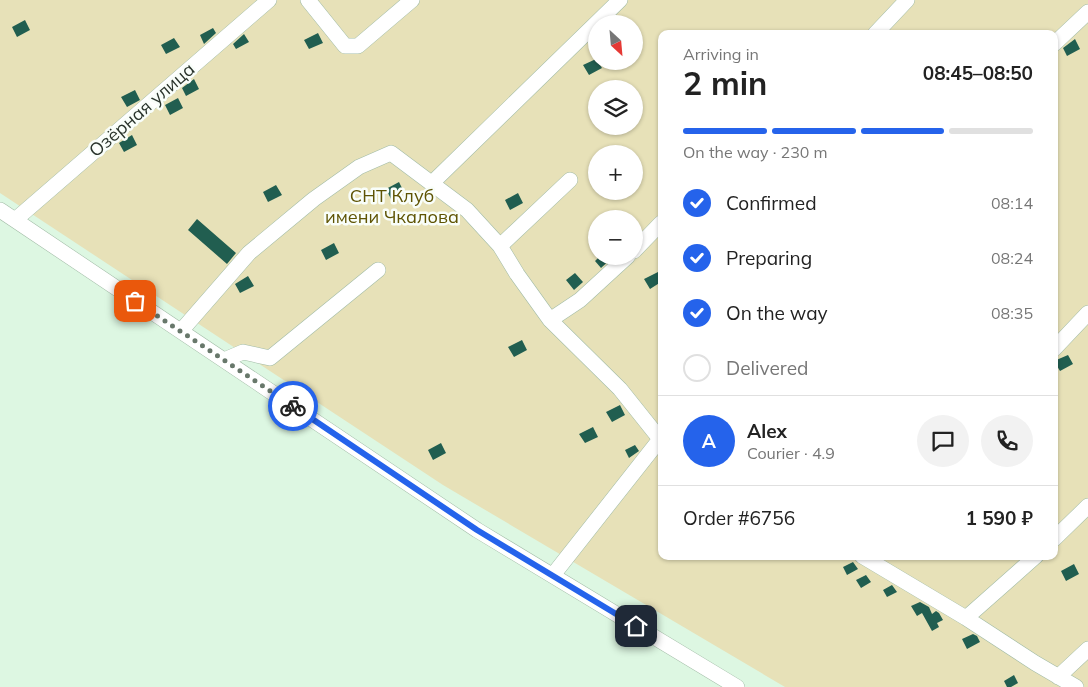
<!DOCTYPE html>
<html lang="en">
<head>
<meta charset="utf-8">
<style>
  :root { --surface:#fff; --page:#f2f2f2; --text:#222; --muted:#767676; --line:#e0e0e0; --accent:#2563eb }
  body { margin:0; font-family:Mulish,sans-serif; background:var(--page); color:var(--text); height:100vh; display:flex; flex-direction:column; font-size:19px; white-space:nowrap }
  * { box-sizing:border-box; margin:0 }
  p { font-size:16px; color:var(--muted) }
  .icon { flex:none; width:28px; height:28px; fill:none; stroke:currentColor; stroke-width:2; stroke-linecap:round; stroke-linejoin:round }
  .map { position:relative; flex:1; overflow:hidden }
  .details { position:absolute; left:658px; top:30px; width:400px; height:530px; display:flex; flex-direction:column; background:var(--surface); border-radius:10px; box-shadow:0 1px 4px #0004 }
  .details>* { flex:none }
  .needle { width:32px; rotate:154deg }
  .fabs { position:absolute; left:588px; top:15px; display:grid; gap:10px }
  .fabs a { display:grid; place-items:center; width:55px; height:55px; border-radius:50%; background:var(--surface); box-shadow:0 1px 4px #0004; font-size:25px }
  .pin { position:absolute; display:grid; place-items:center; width:42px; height:42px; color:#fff; margin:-21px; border-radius:10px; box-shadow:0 2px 8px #0006 }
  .courier { position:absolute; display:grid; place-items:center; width:50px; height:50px; margin:-25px; border:4px solid #2563eb; border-radius:50%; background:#fff; color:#222; box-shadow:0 1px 6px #0007 }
  .head em { font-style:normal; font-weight:700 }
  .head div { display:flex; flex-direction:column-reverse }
  .head { display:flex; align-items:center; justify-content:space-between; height:85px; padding:0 25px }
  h1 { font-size:32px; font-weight:700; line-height:38px }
  .bar { display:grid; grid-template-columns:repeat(4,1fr); gap:8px 5px; align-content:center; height:60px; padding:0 25px }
  .bar i { height:6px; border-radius:4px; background:var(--line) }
  .bar .on { background:var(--accent) }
  .bar p { grid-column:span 4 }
  .line { display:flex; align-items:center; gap:12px; padding:0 25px; border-top:1px solid var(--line) }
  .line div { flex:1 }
  .round { display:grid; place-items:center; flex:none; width:52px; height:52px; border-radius:26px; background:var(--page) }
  ol { padding:0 25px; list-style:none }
  li { display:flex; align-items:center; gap:15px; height:55px }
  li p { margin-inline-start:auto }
  li .icon { padding:5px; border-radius:50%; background:var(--accent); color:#fff; stroke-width:4 }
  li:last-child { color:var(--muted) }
  li i { width:28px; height:28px; border:2px solid var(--line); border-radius:50% }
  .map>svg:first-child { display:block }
</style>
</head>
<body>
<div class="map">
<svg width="1088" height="687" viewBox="0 0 1088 687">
  <rect width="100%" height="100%" fill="#ddf7e2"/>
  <path fill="#e7e1b8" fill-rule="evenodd" d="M0,0H1088V687H785L443,485L0,193ZM596,24H634V61H596ZM661,34H1054V556H661ZM596,89H634V126H596ZM596,154H634V191H596ZM596,219H634V256H596Z"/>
  <path fill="#215e50" d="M25,20L30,30L17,37L12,27Z
    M213,28L216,33L204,44L200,35Z
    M318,33L323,43L309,49L304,40Z
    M244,34L249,42L236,49L233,44Z
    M174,38L180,47L166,54L161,45Z
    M1075,39L1080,49L1067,56L1063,48Z
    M596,59L602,68L589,75L583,65Z
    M194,79L199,89L186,96L182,88Z
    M135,90L140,100L127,107L121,97Z
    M178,98L183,108L170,115L165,105Z
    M132,135L137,145L124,152L119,143Z
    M399,182L404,192L391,199L386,189Z
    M276,185L282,195L268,202L263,192Z
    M518,193L523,203L510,210L505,200Z
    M197,219L236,253L227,264L188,230Z
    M334,243L339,253L326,260L321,250Z
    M600,256H614L601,268L595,261Z
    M658,272L661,282L650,289L644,279Z
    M575,273L583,282L574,290L566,280Z
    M248,276L254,286L240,293L235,284Z
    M522,340L527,350L514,357L508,347Z
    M1068,355L1073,364L1060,371L1054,361Z
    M620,405L625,415L612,422L606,412Z
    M593,427L598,437L585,443L579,434Z
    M441,443L446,453L433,460L428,450Z
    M635,445L639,451L629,458L625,450Z
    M853,562L858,569L847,575L843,567Z
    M1074,564L1079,574L1066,581L1061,571Z
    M866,575L871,582L861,588L856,580Z
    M892,585L897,592L887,597L883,590Z
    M920,602L929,607L932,614L936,611L939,613L943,620L937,623L939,627L932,631L922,613L917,616L911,606Z
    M973,634L977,636L980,642L967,649L962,639Z
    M1014,675L1018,683L1011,687H1007L1004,681Z"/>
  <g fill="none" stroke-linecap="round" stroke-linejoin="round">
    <defs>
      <path id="minor" d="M308,0L345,46H358L412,0
        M875,34L907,0
        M1054,44L1088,12
        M432,183L620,0
        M0,210L477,530L737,687
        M15,220L269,0
        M500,246L570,180
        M634,251L661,223
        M550,320L580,300L628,256
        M181,331L249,253L314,199L359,167L391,153L467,210L500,246L517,274L550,320L620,389L660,439
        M1054,349L1088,313
        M224,360L243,352L270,358L378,270
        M1054,539L1088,506
        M862,556L966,618L1035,663L1076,687
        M553,575L661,438
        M966,618L1036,556
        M1058,677L1088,649"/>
    </defs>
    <use href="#minor" stroke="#a1bba6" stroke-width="16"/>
    <use href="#minor" stroke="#fff" stroke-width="15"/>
  </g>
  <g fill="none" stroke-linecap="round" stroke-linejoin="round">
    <path stroke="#68786b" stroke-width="5" stroke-dasharray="0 9" d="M135,301L293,406"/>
    <path stroke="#2563eb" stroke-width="6" d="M293,406L477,530L636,626"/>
  </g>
  <g text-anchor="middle" stroke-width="5" stroke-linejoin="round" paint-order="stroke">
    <g font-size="18" fill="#29332b" stroke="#f9fefa">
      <text transform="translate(142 110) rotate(-41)" y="6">Озёрная улица</text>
    </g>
    <g font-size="18" fill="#5e5303" stroke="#f9fefa">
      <text x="392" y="202">СНТ Клуб<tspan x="392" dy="21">имени Чкалова</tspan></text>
    </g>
  </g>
</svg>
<div class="fabs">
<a><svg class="needle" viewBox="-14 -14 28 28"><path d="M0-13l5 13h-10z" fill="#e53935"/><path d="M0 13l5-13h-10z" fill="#767676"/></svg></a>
<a><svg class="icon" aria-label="layers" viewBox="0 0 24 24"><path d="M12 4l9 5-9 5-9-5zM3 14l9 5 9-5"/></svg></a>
<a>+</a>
<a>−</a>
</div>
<div class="pin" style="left:135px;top:301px;background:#ea580c"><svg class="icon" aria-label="bag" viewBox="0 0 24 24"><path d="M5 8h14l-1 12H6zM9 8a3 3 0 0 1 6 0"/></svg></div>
<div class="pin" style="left:636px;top:626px;background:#1f2937"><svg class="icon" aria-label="home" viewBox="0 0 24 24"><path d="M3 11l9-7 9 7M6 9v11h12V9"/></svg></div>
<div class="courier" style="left:293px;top:406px"><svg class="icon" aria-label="bike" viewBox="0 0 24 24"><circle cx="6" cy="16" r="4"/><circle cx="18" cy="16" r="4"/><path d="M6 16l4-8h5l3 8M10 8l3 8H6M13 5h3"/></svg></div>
<section class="details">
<div class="head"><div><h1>2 min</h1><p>Arriving in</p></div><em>08:45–08:50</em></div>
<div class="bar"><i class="on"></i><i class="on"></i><i class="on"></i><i></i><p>On the way · 230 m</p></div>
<ol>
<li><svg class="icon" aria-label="check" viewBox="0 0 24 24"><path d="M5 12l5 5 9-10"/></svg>Confirmed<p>08:14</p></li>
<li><svg class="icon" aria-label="check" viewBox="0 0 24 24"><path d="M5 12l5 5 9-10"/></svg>Preparing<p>08:24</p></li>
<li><svg class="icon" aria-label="check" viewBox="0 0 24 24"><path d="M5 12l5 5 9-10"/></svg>On the way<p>08:35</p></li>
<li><i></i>Delivered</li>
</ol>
<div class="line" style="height:90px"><b class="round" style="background:var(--accent);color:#fff">A</b><div><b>Alex</b><p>Courier · 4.9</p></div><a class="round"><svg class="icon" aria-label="chat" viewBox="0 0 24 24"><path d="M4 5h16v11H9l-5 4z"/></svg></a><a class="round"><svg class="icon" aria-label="phone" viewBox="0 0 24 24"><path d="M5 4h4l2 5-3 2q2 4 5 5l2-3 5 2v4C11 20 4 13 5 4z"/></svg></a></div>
<div class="line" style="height:65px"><div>Order #6756</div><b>1 590 ₽</b></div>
</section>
</div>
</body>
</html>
